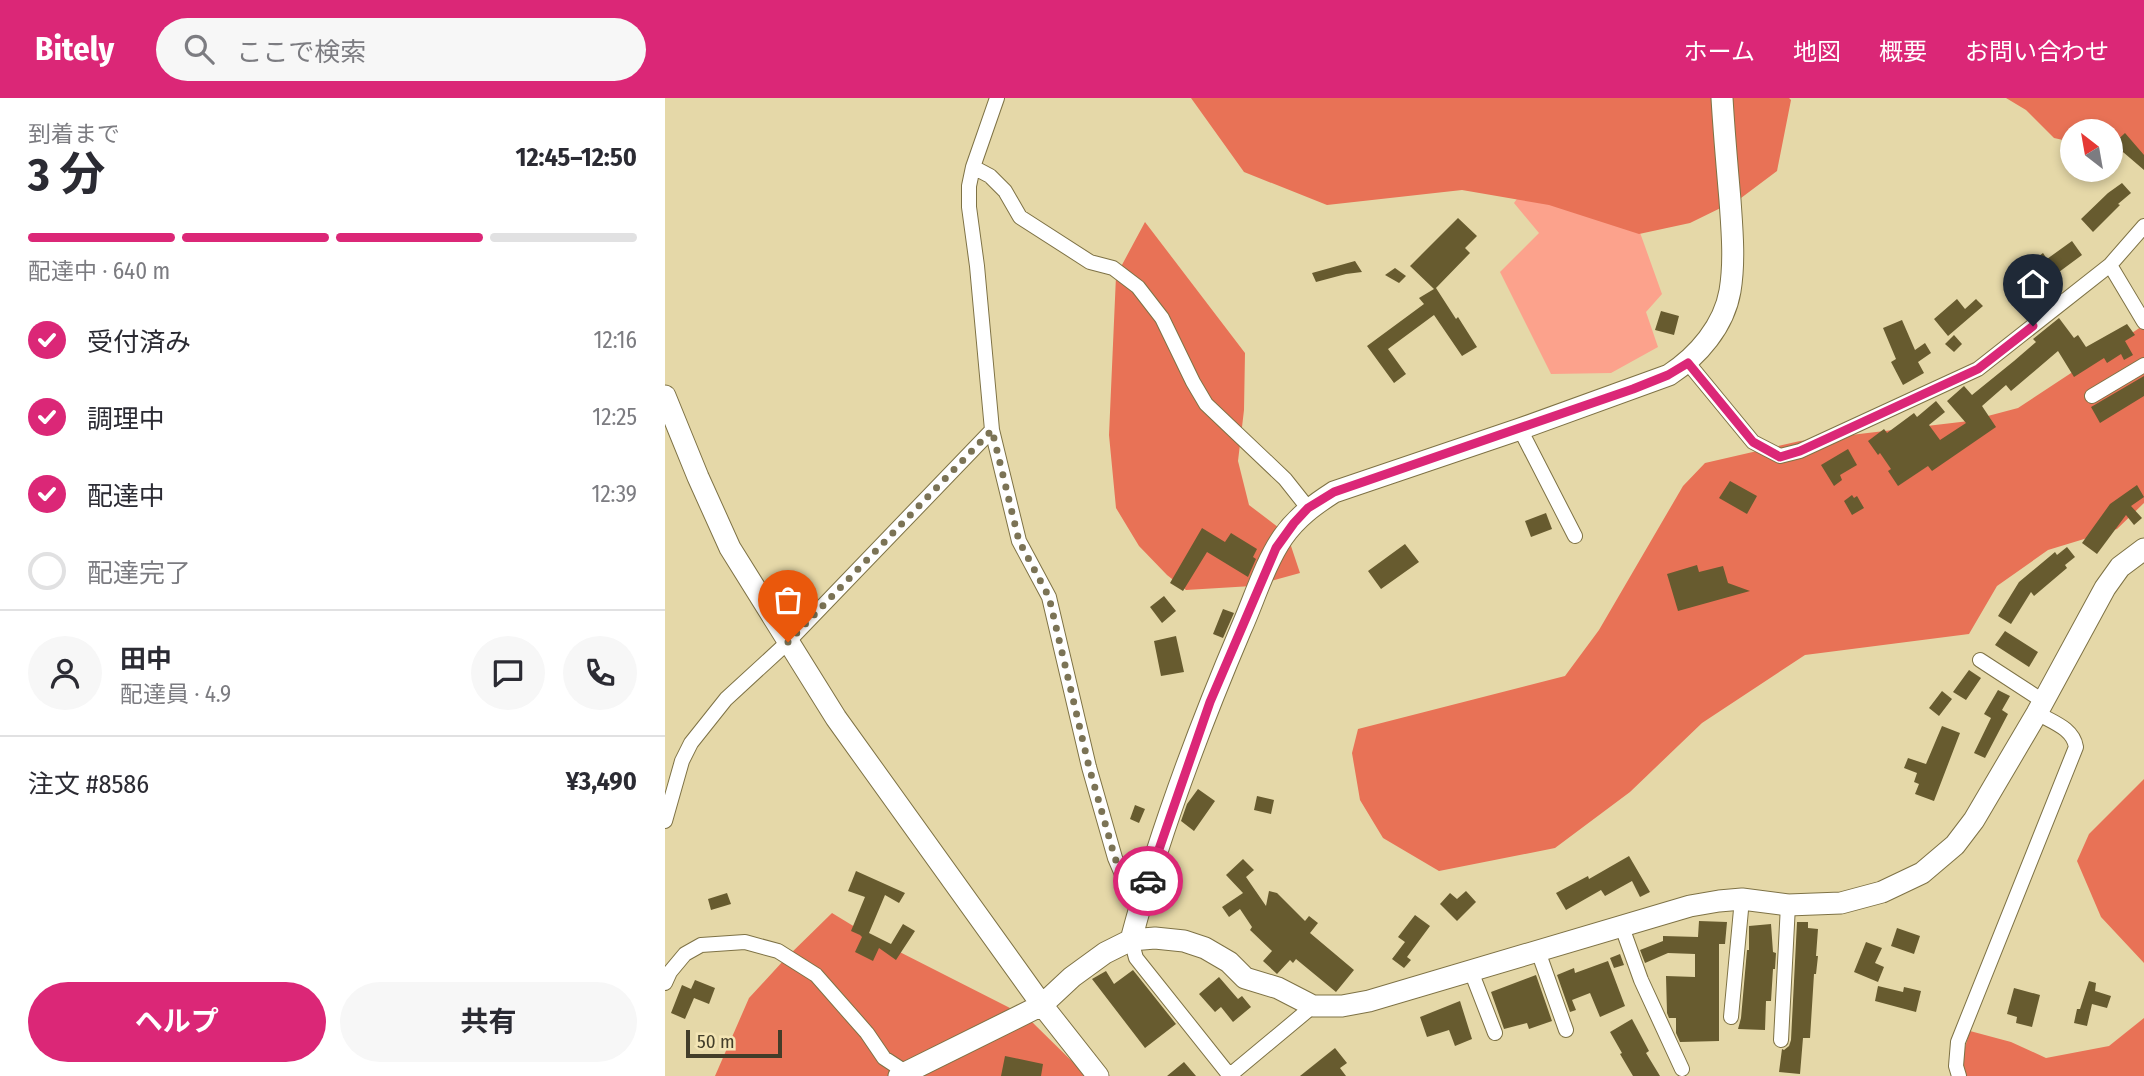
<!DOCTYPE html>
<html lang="ja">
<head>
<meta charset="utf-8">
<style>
  :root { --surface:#fff; --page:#f7f7f7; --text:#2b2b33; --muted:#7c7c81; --line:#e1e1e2; --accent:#db2777 }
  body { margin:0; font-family:"Fira Sans Condensed","Noto Sans JP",sans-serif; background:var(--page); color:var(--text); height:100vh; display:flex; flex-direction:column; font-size:26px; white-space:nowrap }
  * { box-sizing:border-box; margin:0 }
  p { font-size:23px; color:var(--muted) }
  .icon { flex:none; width:38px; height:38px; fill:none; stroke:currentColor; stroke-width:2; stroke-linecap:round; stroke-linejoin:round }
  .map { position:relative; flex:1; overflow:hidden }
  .drawer { display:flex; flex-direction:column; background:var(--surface); width:665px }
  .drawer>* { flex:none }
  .needle { width:46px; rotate:329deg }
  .fabs { position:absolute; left:1395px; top:21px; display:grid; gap:14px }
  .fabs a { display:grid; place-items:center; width:63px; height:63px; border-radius:50%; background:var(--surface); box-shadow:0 4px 10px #0003; font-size:35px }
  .scale { position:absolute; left:21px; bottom:18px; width:96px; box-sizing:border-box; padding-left:7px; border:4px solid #423d29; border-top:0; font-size:19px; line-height:24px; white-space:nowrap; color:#423d29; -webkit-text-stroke:5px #f3e5b5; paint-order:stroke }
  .pin { position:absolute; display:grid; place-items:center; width:60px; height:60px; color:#fff; margin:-72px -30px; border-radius:50% 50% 50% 0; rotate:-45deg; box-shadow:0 0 7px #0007 }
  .pin .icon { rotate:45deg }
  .courier { position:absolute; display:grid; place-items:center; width:70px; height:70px; margin:-35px; border:5px solid #db2777; border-radius:50%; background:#fff; color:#222; box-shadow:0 2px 9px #0007 }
  .headline em { font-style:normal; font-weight:700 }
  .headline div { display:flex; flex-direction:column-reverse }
  .headline { display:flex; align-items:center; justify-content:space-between; height:119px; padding:0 28px }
  h1 { font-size:46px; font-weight:700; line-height:52px }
  .bar { display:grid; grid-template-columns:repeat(4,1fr); gap:10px 7px; align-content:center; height:84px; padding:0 28px }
  .bar i { height:9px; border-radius:5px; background:var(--line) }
  .bar .current { background:var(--accent) }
  .bar p { grid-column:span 4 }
  .line { display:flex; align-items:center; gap:18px; padding:0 28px; border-top:2px solid var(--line) }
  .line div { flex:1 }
  .round { display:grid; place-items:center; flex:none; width:74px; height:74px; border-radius:37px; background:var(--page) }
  ol { padding:0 28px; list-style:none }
  li { display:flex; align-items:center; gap:21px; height:77px }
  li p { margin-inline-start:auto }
  li .icon { padding:7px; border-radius:50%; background:var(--accent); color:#fff; stroke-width:4 }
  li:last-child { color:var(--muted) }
  li i { width:38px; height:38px; border:4px solid var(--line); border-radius:50% }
  .cta { display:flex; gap:14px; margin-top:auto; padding:14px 28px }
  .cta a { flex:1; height:80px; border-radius:42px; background:var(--accent); color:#fff; font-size:28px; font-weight:700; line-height:80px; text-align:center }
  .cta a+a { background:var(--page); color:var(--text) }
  header { display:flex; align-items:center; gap:42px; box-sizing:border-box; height:98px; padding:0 35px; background:var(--accent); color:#fff }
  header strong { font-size:33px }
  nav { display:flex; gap:38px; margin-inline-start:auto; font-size:24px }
  .search { width:490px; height:63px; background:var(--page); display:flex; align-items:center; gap:18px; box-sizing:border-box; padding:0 24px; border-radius:38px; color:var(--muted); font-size:26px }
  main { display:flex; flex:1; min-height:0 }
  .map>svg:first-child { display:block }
</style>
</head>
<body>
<header>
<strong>Bitely</strong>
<div class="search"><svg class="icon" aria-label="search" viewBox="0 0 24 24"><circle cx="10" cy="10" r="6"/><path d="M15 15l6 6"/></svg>ここで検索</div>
<nav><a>ホーム</a><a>地図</a><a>概要</a><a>お問い合わせ</a></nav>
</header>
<main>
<section class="drawer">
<div class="headline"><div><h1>3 分</h1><p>到着まで</p></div><em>12:45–12:50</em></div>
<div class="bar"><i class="current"></i><i class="current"></i><i class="current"></i><i></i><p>配達中 · 640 m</p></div>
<ol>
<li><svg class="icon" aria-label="check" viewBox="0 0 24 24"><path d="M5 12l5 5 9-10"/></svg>受付済み<p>12:16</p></li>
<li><svg class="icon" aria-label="check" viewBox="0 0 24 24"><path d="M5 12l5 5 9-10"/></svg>調理中<p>12:25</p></li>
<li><svg class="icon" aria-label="check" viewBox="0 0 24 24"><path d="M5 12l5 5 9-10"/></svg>配達中<p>12:39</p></li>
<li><i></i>配達完了</li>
</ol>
<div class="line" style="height:126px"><a class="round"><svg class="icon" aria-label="person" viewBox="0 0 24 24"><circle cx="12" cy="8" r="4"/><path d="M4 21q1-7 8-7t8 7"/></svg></a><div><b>田中</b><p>配達員 · 4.9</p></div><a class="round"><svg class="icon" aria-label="chat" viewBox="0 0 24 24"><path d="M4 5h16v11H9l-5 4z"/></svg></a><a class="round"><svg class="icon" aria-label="phone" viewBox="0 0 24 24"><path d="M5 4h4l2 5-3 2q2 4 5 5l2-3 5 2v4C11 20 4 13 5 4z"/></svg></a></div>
<div class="line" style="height:91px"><div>注文 #8586</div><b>¥3,490</b></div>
<div class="cta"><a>ヘルプ</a><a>共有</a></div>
</section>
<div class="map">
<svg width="1479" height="978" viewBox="0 0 1479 978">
  <rect width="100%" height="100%" fill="#e5d8a8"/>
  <path fill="#fca28c" d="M861,88L968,115L997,196L981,214L993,249L946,275L886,276L835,174L874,135L849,105Z"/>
  <path fill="#e87256" d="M526,0H1124L1126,2L1112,73L1076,100L1025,125L974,136L884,107L797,92L662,107L579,74Z
    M1341,0H1479V58L1446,52V33H1407V44L1389,40L1361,12Z
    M480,124L580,255L579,312L573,363L584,407L622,436L635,475L587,488L521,492L502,477L474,448L451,410L444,337L451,178Z
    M1479,227V405L1452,431L1383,452L1332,488L1304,536L1140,557L1037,625L965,694L890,750L774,773L718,740L695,702L687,655L693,631L900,578L934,532L1018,388L1040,365L1135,343L1304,323L1353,310Z
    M1479,681V865L1436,819L1412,763L1424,736Z
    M167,815L213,843L345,910L366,923L422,978H50L84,900L119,862Z
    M1479,920V978H1300L1297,959L1305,933L1346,944L1381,960L1444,948Z"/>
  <path fill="#675b2f" d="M1460,35L1479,57V72L1458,54L1446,65V48Z
    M1457,85L1466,95L1453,106L1455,107L1428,134L1416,121L1443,95Z
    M793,120L812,138L800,150L805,155L771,190L791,221L793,219L812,249L797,258L769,217L723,251L741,276L729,285L702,248L759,206L754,200L769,191L745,168Z
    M1407,143L1417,157L1394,174L1391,169L1363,189L1352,174L1378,155L1382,161Z
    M690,163L697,174L681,176L651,184L647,175Z
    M730,170L741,178L734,185L720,177Z
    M1365,193L1372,204L1359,212L1351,202Z
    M1292,201L1300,211L1311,201L1318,208L1283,238L1269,221Z
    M996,213L1014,218L1009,237L990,232Z
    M1394,220L1409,240L1413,237L1421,249L1462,226L1470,237L1460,243L1468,257L1459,262L1456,256L1442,265L1439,260L1409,279L1393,253L1346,293L1341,287L1317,308L1331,329L1267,373L1263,368L1233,388L1223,373L1226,371L1215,355L1213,357L1203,343L1219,331L1222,335L1249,315L1252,319L1271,303L1280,314L1264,327L1275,342L1301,325L1282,303L1299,288L1307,297L1349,263L1371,244L1368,241Z
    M1237,222L1250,252L1260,245L1266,255L1253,264L1259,275L1238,287L1226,264L1231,261L1218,230Z
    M1289,237L1297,246L1289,254L1280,246Z
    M1479,278V298L1435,325L1426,309Z
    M1183,351L1192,367L1175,377L1177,382L1169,388L1156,367Z
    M1065,383L1092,398L1082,416L1054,400Z
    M1472,387L1479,399L1466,408L1477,420L1469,427L1461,417L1432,456L1417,445L1445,406Z
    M1187,397L1189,400L1192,398L1199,410L1187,417L1179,403Z
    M881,415L887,431L866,439L860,423Z
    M537,430L560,444L566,435L592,451L588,459L591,461L583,479L542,454L518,493L505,485Z
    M740,446L754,464L716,491L703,473Z
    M1402,449L1410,459L1400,467L1402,470L1369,498L1366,494L1346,526L1333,518L1354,484L1390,454L1392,457Z
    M1032,467L1034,474L1058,468L1063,485L1085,493L1013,513L1002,476Z
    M499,498L511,513L497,525L485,509Z
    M558,511L569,515L558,540L548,536Z
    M1340,533L1373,554L1364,569L1330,547Z
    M511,538L519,574L496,578L489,543Z
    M1304,572L1316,580L1301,602L1288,594Z
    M1333,592L1345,598L1337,612L1343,616L1320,660L1309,655L1326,620L1319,616Z
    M1277,593L1287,601L1274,618L1264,610Z
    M1277,628L1295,635L1269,703L1250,696L1254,686L1249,684L1252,675L1239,670L1243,660L1261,666Z
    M533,691L550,703L529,733L516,723L522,706Z
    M592,698L609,702L606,716L589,712Z
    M470,707L480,711L474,725L465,721Z
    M964,758L985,794L975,799L967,783L940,798L936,792L901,812L891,795L923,778L924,781Z
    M578,761L589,772L581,779L601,808L604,793L612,795L640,823L644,818L653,825L645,835L689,872L671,894L631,861L628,865L625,862L612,876L598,863L607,853L585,832L587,829L575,811L564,819L557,809L578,795L561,777Z
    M191,773L240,795L234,805L220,797L204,835L226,846L238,826L250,833L231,862L214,850L208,863L190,854L197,839L195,837L186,833L200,799L183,793Z
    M801,793L811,804L792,823L775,806L785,795L792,801Z
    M62,795L66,806L46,812L43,801Z
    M750,817L765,828L742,859L746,862L739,870L727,861L740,844L733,839Z
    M1034,823L1062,824L1060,846H1054V943L1015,944L1011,935V920H1004L1002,915L1001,878L1030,879V856L1003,855L980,865L975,852L998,843V838L1033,839Z
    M1132,824H1143V830L1153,831L1151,858H1153L1151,876H1149L1145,940H1138L1135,976L1114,974L1117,951L1119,952L1124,948L1126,942Z
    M1106,826L1108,854L1111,855L1110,871H1108L1106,903H1101L1100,932L1073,931L1076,920L1082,852H1084V828Z
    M1232,830L1255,838L1249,856L1226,848Z
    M1201,844L1217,850L1210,865L1219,869L1213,884L1189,874Z
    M955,856L959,867L949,870L945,860Z
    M943,863L960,908L935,919L925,895L907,902L911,912L905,914L892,877L909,870L910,875Z
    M468,872L511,926L480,950L427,881L441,873L449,886Z
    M871,877L887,923L864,931L862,925L839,931L826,894Z
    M554,879L573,901L577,898L586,909L568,924L556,909L550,914L534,896Z
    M30,882L50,890L44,906L29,900L20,921L6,915L17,887L26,891Z
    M1424,883L1431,885L1430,893L1446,898L1442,910L1427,906L1422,928L1409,925L1412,911H1415Z
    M1213,888L1238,894L1239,889L1256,893L1251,914L1210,903Z
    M1349,890L1375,897L1367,929L1351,925L1352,919L1342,916Z
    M795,903L807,941L790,948L784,932L762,939L755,919Z
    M967,921L984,953L981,955L995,978H968L955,956L957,955L945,934Z
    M670,950L682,965L675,970L681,978H635Z
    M340,958L378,966L376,978H336Z
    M519,964L531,978H502Z"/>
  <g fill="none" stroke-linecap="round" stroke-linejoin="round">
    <defs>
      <path id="street" d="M332,0L308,69L304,88V109L312,168L327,332L354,443L384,499L424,669L450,760L462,788L474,811
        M308,69L325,78L340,93L355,119L425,164L448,170L473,189L497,220L528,284L541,306L620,381L643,410
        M1445,167L1479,224
        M1023,265L1088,344L1115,358L1135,353L1313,271L1445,167L1479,128
        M1427,298L1479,267
        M855,331L910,438
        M1315,562L1378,603
        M0,723L17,663L26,645L61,601L123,544L327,332
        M957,829L976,882L1017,971
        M466,842L471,860L565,978
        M873,853L901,932
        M806,873L830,935
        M0,885L5,874L20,856L36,847L80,844L113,853L151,877L202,935L219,960L242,975
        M1066,919L1077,801
        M1116,942L1123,807
        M564,978L648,908
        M1294,978L1291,968L1293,944L1411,649C1408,630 1387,624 1372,615"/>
      <path id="secondary" d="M0,298L33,379L65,450L171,620L377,907L433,978
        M466,842C494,736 533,632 576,531C589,502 600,465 618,439C632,419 649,407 669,394L855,331L1004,277C1033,258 1059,228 1065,193C1070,163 1067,131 1065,102C1062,68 1059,34 1057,0
        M234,978L377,907L407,879L440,855L466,842L490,840L519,843L540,850L564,864L580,880L613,890L648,908H677L704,903L1025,808L1054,803L1077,801L1123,807L1176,805L1217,794L1257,775L1290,747L1309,722L1372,615L1440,490L1455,469L1479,451"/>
    </defs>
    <use href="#street" stroke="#7e7245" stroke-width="16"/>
    <use href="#secondary" stroke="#7e7245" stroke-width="23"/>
    <use href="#street" stroke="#fff" stroke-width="14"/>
    <use href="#secondary" stroke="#fff" stroke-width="21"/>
  </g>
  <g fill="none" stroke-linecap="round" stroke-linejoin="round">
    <path stroke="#7b7355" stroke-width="7" stroke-dasharray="0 12.6" d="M123,544L327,332L354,443L384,499L424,669L450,760L461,788L474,811L483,783"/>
    <path stroke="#db2777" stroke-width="9" d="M483,783L545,604L611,450L629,425L643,410L669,394L968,291L1003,277L1023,265L1088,344L1115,359L1135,353L1313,271L1368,228"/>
  </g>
</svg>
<div class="fabs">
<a><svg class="needle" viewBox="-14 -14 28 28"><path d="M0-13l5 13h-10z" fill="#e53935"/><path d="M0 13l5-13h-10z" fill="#7c7c81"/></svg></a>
</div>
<div class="scale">50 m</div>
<div class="pin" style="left:123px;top:544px;background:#ea580c"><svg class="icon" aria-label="bag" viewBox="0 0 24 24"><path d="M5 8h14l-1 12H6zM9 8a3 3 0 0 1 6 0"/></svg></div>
<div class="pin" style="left:1368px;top:228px;background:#1f2937"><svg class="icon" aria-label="home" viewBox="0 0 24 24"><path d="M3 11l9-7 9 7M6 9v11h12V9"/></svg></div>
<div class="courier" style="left:483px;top:783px"><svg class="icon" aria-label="car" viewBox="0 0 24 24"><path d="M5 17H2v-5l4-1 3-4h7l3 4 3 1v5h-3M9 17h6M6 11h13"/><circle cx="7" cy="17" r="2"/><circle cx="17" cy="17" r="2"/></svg></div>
</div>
</main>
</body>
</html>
